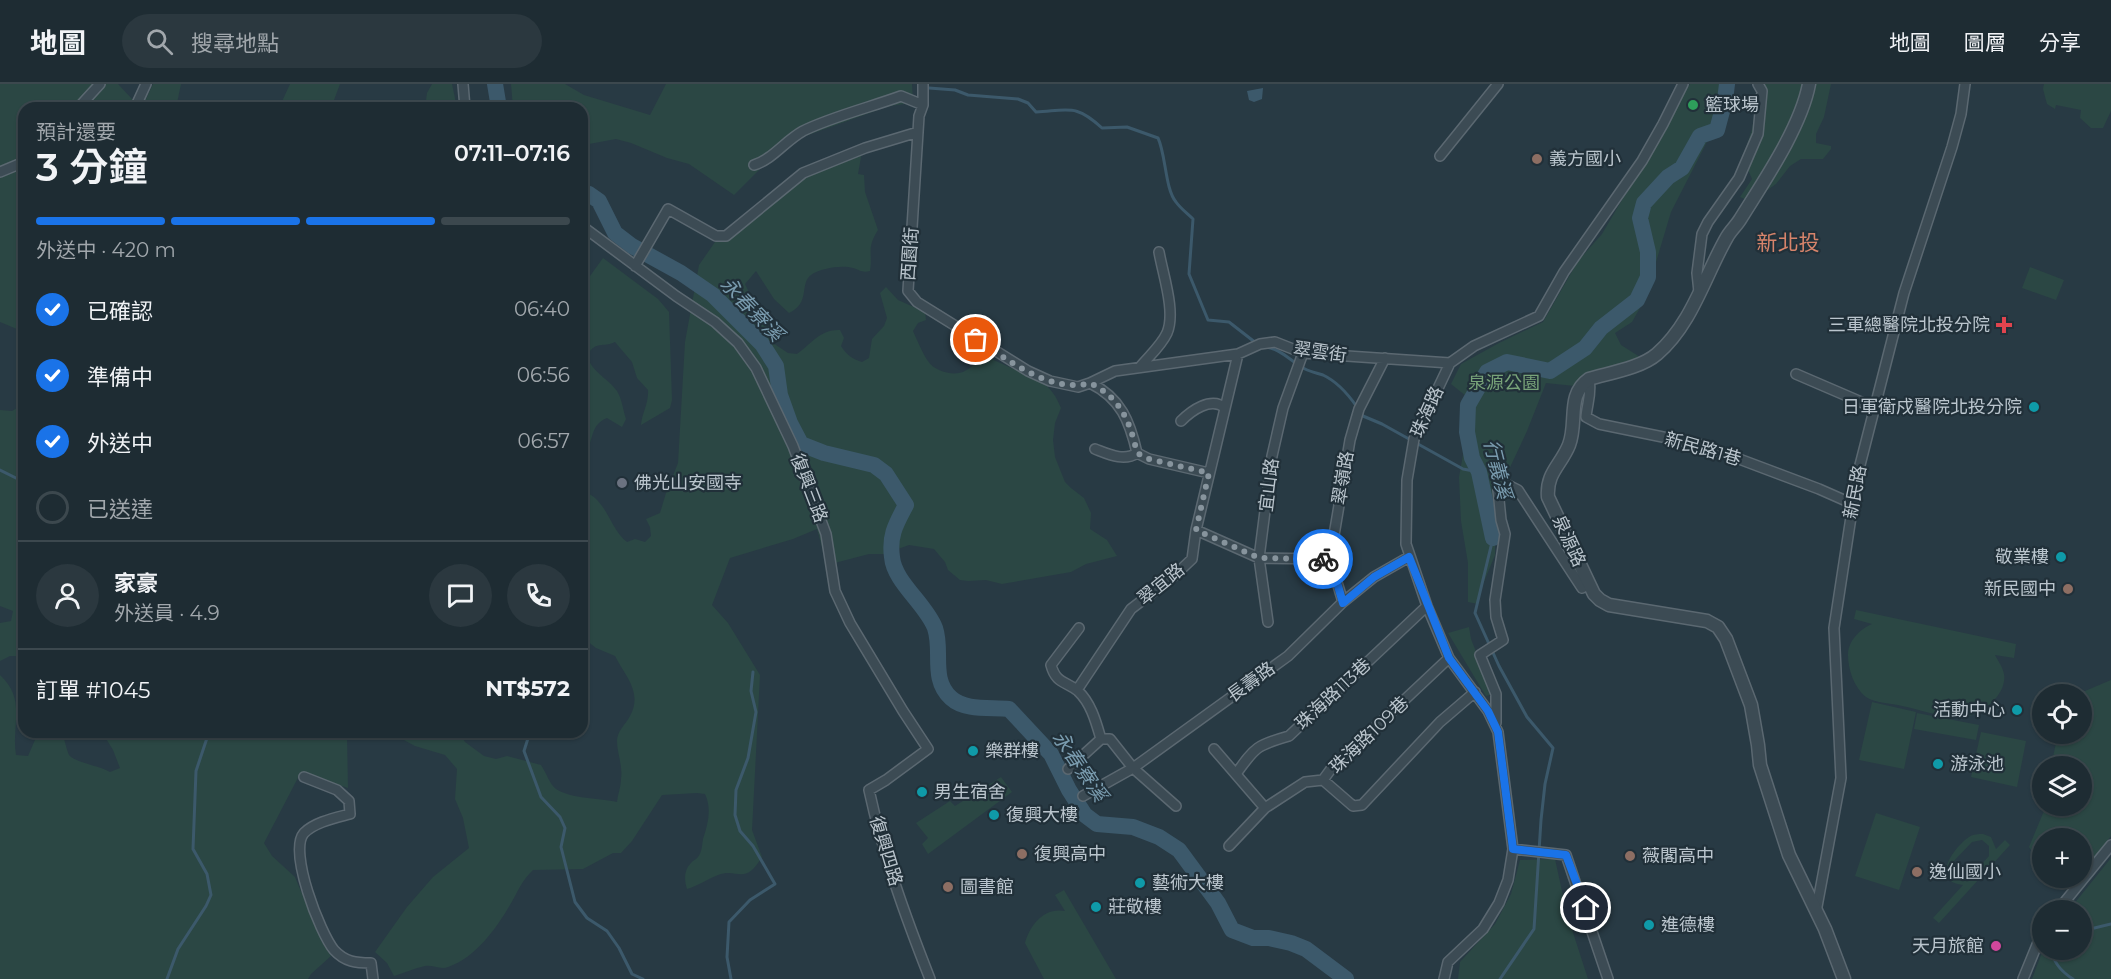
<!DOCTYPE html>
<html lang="zh-TW">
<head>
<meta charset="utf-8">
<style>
  :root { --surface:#1e2c33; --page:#2b383f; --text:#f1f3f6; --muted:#a1a7ac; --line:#3c484e; --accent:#1a73e8 }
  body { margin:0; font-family:Montserrat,"Noto Sans TC",sans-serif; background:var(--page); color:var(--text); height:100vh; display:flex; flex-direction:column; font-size:22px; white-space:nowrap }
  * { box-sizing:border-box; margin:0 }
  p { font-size:20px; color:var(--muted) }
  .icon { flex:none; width:33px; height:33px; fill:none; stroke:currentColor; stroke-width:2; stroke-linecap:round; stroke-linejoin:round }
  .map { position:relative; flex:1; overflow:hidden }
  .details { position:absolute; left:18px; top:18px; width:570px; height:636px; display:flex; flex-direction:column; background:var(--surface); border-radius:18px; box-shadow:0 2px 4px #0004,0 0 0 2px var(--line) }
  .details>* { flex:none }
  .buttons { position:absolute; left:2032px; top:600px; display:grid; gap:12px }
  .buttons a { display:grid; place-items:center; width:60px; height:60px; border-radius:50%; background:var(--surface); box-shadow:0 2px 4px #0004,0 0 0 2px var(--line); font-size:30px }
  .pin { position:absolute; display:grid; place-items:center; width:51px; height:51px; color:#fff; margin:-26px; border:3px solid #fff; border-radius:50%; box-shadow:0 2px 6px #0007 }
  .courier { position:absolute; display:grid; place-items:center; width:60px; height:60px; margin:-30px; border:4px solid #1a73e8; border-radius:50%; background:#fff; color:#222; box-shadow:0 2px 8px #0007 }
  .summary em { font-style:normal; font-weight:600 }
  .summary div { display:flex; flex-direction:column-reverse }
  .summary { display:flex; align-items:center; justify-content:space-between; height:102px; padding:0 18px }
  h1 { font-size:39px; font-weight:600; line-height:45px }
  .bar { display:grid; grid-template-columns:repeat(4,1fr); gap:9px 6px; align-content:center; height:72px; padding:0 18px }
  .bar i { height:8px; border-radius:4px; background:var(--line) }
  .bar .current { background:var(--accent) }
  .bar p { grid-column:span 4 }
  .line { display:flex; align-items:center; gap:15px; padding:0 18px; border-top:2px solid var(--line) }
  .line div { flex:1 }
  .round { display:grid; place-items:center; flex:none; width:63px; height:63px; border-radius:32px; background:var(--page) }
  ol { padding:0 18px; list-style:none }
  li { display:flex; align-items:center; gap:18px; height:66px }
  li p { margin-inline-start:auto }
  li .icon { padding:6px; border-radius:50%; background:var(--accent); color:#fff; stroke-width:4 }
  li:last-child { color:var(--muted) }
  li i { width:33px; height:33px; border:3px solid var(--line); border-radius:50% }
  header { display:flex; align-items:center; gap:36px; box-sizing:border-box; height:84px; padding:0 30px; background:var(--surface); border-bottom:2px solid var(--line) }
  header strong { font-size:28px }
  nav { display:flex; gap:33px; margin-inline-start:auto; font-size:21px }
  .search { width:420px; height:54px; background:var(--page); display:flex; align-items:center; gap:15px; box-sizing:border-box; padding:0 21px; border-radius:33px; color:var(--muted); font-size:22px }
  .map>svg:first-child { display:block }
</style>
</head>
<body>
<header>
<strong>地圖</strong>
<div class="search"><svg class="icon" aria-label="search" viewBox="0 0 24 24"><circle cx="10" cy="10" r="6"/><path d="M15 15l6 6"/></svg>搜尋地點</div>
<nav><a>地圖</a><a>圖層</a><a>分享</a></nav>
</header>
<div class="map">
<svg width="2111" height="895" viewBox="0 0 2111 895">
  <rect width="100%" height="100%" fill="#283a44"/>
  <path fill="#2b4744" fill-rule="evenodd" d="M0,0H118L132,15H146L153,0H181L176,24H24V248L0,238Z
    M290,0H340L331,24H279Z
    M432,0H452L457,24H425L427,9Z
    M511,0H565L584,11L650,31L666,0H912L913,19L889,22L786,59L734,111L689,80L667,74L631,59L616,55L589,60L582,65V24H513Z
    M1690,0H1731L1723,38L1711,50L1671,128L1645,215L1632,238L1615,249L1621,261L1640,273L1583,293L1575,302L1546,299L1527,347L1505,394L1495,430V471L1483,500L1478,520L1468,518V479L1461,437L1459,393L1468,343L1466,312L1451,300L1461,280L1499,259L1543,238L1578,177L1602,150Z
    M1755,0H1831L1824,33L1816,50V59L1831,62V65L1823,75H1801L1790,82L1776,100L1762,110L1747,116L1740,113L1752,95L1743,74L1752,45L1757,17Z
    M2044,0H2111V27L2103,44H2091L2080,34L2081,26L2056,21L2055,25L2047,20L2043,5Z
    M863,62L858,90L864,91L865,108L878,146C866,165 873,168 870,187C862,189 860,186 853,184C842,181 821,184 811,191C799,200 811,219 789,229L774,215L756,187L745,200L755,221L767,234L773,259L788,269L797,270C812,259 821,245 840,246L844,254L841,262C847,271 852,275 862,278L869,274L872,255L884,242L887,234L880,209L886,203L898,216L925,228L926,236L918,239L913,247C916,254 924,272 928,277C934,287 952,292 963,288C972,284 977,276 987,273L1040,297C1051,304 1056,312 1061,324L1055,339L1053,356L1055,373L1065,398L1071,404L1084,414L1091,429L1090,445L1107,456L1117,472L1086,480L1071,488L1002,500L986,496L968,497L960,496L948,486L945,478L934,465L909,461L884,470H869L827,481L817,445L793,455L730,474L712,521L728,539L760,591L752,746L762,773C744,803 738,783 718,791C707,795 698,802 687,805C684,796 684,786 691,779C693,776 696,776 698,773C702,768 702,761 703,755C708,740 712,725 705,710L697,709L662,711L632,757L621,769H613L583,785L533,786C522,796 517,809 510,821C496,845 475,874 448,883C441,886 433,881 425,882C415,884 404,889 394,892L387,879L375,868L407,823L433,793L469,764L463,734L455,715L457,685L445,671L415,662L391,649L378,650L376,648H459L465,658L484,672L496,675L507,672L541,681C546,688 550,701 556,705C571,715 600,714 617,718C618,710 621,702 621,695C623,682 617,669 617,657C617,647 626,640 630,632C643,608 625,592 615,572L596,564L582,553V405C587,409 594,412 598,417C610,430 613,447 627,458L635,455L645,458L651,452L650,443L646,435L660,429L666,409L678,379L685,258L699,181L722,148L802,85Z
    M603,174L658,215L669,228L672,316L670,324L641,341C642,329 649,319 648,306L637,294L632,278L615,258C602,264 597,256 587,271C591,288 608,294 617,307C622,315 623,326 626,335L622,343L607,334C587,342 596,361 582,369V192H590Z
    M2030,183L2064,196L2056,216L2022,204Z
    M24,320V572H10L0,577V539L11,537L13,527L0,522V326L12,327Z
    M1856,526L2016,560L2014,574L1995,571C1999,579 2006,587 2004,597C2002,615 1978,632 1961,634C1945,635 1918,625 1902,622C1892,619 1874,619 1866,613C1854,604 1848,585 1848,571C1848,557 1860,545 1872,540L1854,535Z
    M1469,543L1471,555L1492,608L1490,611L1486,612L1484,609L1448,549Z
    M0,591C27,616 11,641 16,671L28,672L38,649L62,648C64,654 67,667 69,671C74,678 100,682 110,688L120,684L113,666L102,648H352L347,651L348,704L301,688L264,759L272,772L295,793L322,858L331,872L311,890L308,895H0Z
    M2111,596V752L2082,790V754H2043V785L2029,763L2046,722H2082V682H2051L2058,650H2082V610H2078Z
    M1872,618L1916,628L1904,685L1859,676Z
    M1917,629L1979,641L1976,656L1914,645Z
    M1981,648L2026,657L2017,703L1971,693Z
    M1001,693L1012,708L928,770L922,760L928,754L916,739L950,717L955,722Z
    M1876,729L1920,743L1899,806L1855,792Z
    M1983,750L1991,753L1996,765L2005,756L2010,761L1939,839L1933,834L1963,801C1929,798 1954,763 1969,753C1973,750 1979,750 1983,750ZM1982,756L1989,762V772L1968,795L1962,797C1954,793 1952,789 1951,780L1972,758Z
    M2111,774V895H2032L2043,866H2082V826H2069Z
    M1555,775L1567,830L1588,895H1458L1460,878L1495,840L1511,810L1520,776Z
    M1064,806L1116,895H1044L1025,859C1030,841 1044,823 1065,827L1055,811Z"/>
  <path fill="#3c596b" d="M1263,4L1262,15L1254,18L1249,16L1247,7Z"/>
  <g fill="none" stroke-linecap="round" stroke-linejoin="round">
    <path stroke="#3c596b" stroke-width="3" d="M929,4L955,6L968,11L1018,15L1028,19L1036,28C1070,26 1076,20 1102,44L1127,43L1158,54C1166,71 1165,105 1176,118C1180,124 1188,130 1193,135L1189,190L1208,236L1229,238L1256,259
      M1264,263C1281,264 1291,278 1305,285C1311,288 1317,289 1323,291C1338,298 1348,310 1357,323
      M1361,329L1363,332L1382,340L1463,385L1479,388
      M0,386L24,398
      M1493,454L1475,529L1499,582L1527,633L1553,664L1545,700L1541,736L1534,845L1500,895
      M530,648L524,667L541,713L560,733L565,744L561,763L575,818L587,834L607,847L619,864L632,890L643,895
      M2082,847L2111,840
      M2052,866C2053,879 2062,888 2073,895
      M167,895L178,865L206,822L211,811L207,790L193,765L196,687L209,648
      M731,895L727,873L729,838L750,816L775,800L753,762L740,747L735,731L736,706L748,674L756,628L751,607L753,588"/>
    <path stroke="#3c596b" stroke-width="16" d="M495,0L499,24
      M582,109L589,110L599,117L615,149L632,162L681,189L713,211L762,260L776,282L780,311L790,339L801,360L824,369L874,381L886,390L906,421C896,440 889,451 892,473C894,498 926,520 935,544C943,567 930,595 951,614C965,627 991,623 1009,625L1051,670L1069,706L1085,731L1097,740L1133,743L1159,753L1179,766L1218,819L1232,846L1253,854H1269L1291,859L1306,865L1346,895
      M1493,454L1479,388L1472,374L1467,348L1468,321L1487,288L1507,278L1550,287L1585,264L1601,244L1637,216L1648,193V168L1640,134L1644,119L1668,93L1682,84L1700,52L1717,46L1725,16L1727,0"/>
    <defs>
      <path id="minor" d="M463,0L465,24
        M923,0V21L919,32L908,207L917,218L1028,287L1050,297L1078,303L1090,299L1115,287L1238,270L1260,260L1275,258L1303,269L1450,279
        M78,24L100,0
        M135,24L146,0
        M1440,72L1498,0
        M754,81C773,75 785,57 803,47C831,33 871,23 901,12L923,21
        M0,88L24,78
        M582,142L676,212L715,238L738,259L756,284L793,362L826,450L835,507L850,539L903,627L928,665L886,696L869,706C883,771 906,834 930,895
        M635,182L668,125L716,152H726L803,89L865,64L918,48
        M1699,208L1697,189L1702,150L1708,138L1739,94L1758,50L1762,7L1758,0
        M1140,283C1149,272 1161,262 1167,249C1176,228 1163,191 1159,168
        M1796,290L1875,324
        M1589,295C1592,309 1587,320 1586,333L1599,340L1702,361L1819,405L1853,420
        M1090,299C1121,314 1130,338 1137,369L1149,375L1209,389
        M1181,337C1191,327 1211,312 1225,324
        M1095,365C1108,370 1124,378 1137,369
        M1196,446L1259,474L1330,475
        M1343,518L1330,475L1350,356L1359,325L1385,274
        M1268,538L1259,474L1272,372L1283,324L1303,269
        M1079,544L1051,581C1056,600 1066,597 1078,607C1091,619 1096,638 1101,655
        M1077,606L1131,525L1174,492L1192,475L1196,446L1238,270
        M1496,639V610L1480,571L1503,556L1496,533L1495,516L1505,450L1501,436L1498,406L1508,401L1518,406L1582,504L1589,500
        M1214,665L1265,724
        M1068,685L1101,655H1110L1133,684L1176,722
        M1236,690C1255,663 1257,661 1289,652L1427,522
        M304,693L337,706L349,717L350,730C335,734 315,738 304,749C288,767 320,849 334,866C345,878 356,879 371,879L373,895
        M1323,696L1353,722L1362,721L1440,638L1475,608
        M1083,712L1133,684L1288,572L1343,518L1374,493L1409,473
        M1229,762L1265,724L1305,698L1323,696L1331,685L1449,574
        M1513,765L1566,771L1608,895
        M2058,826L2111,761
        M1816,828L1841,694L1834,544L1853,420L1860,381L1904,209L1952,63L1961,30L1965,0
        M1444,895L1448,878L1483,845L1499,819L1508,796L1513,765L1498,648L1488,627L1449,574L1427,522L1406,460L1407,396L1414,355L1450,279L1474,262L1539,232L1564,188L1642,77L1663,40L1683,0
        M2023,895L2043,846"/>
      <path id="tertiary" d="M1809,0C1801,43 1764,97 1741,134C1737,141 1731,146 1727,153C1705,191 1692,240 1657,270C1641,284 1609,289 1589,295C1566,311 1578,338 1569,361C1561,381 1546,389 1548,413L1594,510L1600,516L1609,521L1707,537L1718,543L1726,555L1751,621L1758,661L1760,681L1789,771L1825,845L1844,895"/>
    </defs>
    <use href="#minor" stroke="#5b6871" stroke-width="12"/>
    <use href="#tertiary" stroke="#5b6871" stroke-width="15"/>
    <use href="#minor" stroke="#3c4b54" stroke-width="9"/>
    <use href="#tertiary" stroke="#3c4b54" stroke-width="12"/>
  </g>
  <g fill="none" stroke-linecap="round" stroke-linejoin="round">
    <path stroke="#87949d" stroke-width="6" stroke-dasharray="0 10.8" d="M976,256C1008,275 1050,310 1090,299C1121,314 1130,338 1137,369L1149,375L1209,389L1196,446L1259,474L1323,475"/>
    <path stroke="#1a73e8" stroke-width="8" d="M1323,475H1330L1343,519L1374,493L1409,473L1449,574L1488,627L1498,648L1513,765L1566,771L1586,824"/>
  </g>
  <circle fill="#2e9e5b" stroke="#213039" stroke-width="2" cx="1693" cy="21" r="6"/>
  <g fill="#8d6e63" stroke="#213039" stroke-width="2">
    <circle cx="1537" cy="75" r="6"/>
    <circle cx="2068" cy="505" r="6"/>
    <circle cx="1022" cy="770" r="6"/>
    <circle cx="1630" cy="772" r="6"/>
    <circle cx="1917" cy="788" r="6"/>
    <circle cx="948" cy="803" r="6"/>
  </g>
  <path fill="#e0444e" stroke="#213039" stroke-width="2" d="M2001 232h6v6h6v6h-6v6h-6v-6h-6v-6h6z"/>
  <g fill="#0f9aa8" stroke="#213039" stroke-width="2">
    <circle cx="2034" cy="323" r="6"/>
    <circle cx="2061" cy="473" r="6"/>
    <circle cx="2017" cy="626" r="6"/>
    <circle cx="973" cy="667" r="6"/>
    <circle cx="1938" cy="680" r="6"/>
    <circle cx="922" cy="708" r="6"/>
    <circle cx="994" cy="731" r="6"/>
    <circle cx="1140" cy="799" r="6"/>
    <circle cx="1096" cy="823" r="6"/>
    <circle cx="1649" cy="841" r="6"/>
  </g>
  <circle fill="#6b7280" stroke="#213039" stroke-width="2" cx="622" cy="399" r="6"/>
  <circle fill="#d1479c" stroke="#213039" stroke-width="2" cx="1996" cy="862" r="6"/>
  <g text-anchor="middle" stroke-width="4.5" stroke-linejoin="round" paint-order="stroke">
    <g font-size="18" fill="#bac5cd" stroke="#213039" text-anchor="start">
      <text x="1705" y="27">籃球場</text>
      <text x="1549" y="81">義方國小</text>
      <text x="1990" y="247" text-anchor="end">三軍總醫院北投分院</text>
      <text x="2022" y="329" text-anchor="end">日軍衛戍醫院北投分院</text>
      <text x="634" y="405">佛光山安國寺</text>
      <text x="2049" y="479" text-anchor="end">敬業樓</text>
      <text x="2056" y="511" text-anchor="end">新民國中</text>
      <text x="2005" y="632" text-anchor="end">活動中心</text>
      <text x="985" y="673">樂群樓</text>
      <text x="1950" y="686">游泳池</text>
      <text x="934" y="714">男生宿舍</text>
      <text x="1006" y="737">復興大樓</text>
      <text x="1034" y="776">復興高中</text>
      <text x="1642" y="778">薇閣高中</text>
      <text x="1929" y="794">逸仙國小</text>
      <text x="1152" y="805">藝術大樓</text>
      <text x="960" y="809">圖書館</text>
      <text x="1108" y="829">莊敬樓</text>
      <text x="1661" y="847">進德樓</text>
      <text x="1984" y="868" text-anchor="end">天月旅館</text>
    </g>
    <g font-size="18" fill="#bac5cd" stroke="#213039">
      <text transform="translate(910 170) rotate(-86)" y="6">西園街</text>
      <text transform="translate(1320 268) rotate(8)" y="6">翠雲街</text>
      <text transform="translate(1427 328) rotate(-66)" y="6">珠海路</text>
      <text transform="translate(1703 365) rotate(16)" y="6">新民路1巷</text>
      <text transform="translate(1343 394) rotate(-81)" y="6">翠嶺路</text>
      <text transform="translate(1269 401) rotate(-83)" y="6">宜山路</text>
      <text transform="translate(809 404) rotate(69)" y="6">復興三路</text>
      <text transform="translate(1855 408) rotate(-79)" y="6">新民路</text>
      <text transform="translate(1569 457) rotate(65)" y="6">泉源路</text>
      <text transform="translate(1161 500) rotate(-39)" y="6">翠宜路</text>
      <text transform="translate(1251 598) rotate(-36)" y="6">長壽路</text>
      <text transform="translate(1333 610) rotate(-43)" y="6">珠海路113巷</text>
      <text transform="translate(1369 651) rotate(-44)" y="6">珠海路109巷</text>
      <text transform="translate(886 767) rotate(73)" y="6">復興四路</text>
    </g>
    <g font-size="18" fill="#78a379" stroke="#213039">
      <text x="1504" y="305">泉源公園</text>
    </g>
    <g font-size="20" font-style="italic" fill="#7a9caf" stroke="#213039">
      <text transform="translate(752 225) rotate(46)" y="7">永春寮溪</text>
      <text transform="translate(1498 385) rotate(76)" y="7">行義溪</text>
      <text transform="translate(1080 682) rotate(56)" y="7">永春寮溪</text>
    </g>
    <g font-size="21" fill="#d7846b" stroke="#213039">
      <text x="1788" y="166">新北投</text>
    </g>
  </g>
</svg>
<div class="buttons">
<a><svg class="icon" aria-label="locate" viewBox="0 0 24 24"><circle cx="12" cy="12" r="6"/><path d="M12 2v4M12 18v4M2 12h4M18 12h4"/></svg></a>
<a><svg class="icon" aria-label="layers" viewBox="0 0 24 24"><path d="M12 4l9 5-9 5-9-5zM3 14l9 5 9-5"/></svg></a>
<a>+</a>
<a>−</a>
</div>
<div class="pin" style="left:976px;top:256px;background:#ea580c"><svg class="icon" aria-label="bag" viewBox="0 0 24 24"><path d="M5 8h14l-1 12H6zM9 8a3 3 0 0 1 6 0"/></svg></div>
<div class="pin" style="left:1586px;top:824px;background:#1f2937"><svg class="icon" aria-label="home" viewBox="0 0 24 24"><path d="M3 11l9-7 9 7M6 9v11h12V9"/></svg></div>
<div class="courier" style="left:1323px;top:475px"><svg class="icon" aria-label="bike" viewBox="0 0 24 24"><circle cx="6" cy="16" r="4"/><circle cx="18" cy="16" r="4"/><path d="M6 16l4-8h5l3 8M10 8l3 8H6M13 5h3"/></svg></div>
<section class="details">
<div class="summary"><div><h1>3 分鐘</h1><p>預計還要</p></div><em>07:11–07:16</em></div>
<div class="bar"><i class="current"></i><i class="current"></i><i class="current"></i><i></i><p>外送中 · 420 m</p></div>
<ol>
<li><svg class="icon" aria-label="check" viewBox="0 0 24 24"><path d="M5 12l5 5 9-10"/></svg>已確認<p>06:40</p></li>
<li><svg class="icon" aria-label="check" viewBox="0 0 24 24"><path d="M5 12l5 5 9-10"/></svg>準備中<p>06:56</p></li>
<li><svg class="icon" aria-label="check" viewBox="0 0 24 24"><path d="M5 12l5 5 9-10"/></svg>外送中<p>06:57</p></li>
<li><i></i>已送達</li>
</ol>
<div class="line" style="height:108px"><a class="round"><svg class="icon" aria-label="person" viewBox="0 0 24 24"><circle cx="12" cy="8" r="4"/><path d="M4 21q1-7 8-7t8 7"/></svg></a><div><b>家豪</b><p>外送員 · 4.9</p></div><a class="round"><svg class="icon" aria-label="chat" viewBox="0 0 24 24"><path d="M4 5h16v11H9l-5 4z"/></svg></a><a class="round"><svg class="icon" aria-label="phone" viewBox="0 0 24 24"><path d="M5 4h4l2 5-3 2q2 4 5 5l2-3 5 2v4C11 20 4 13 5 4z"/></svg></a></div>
<div class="line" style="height:78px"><div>訂單 #1045</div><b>NT$572</b></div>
</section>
</div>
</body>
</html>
